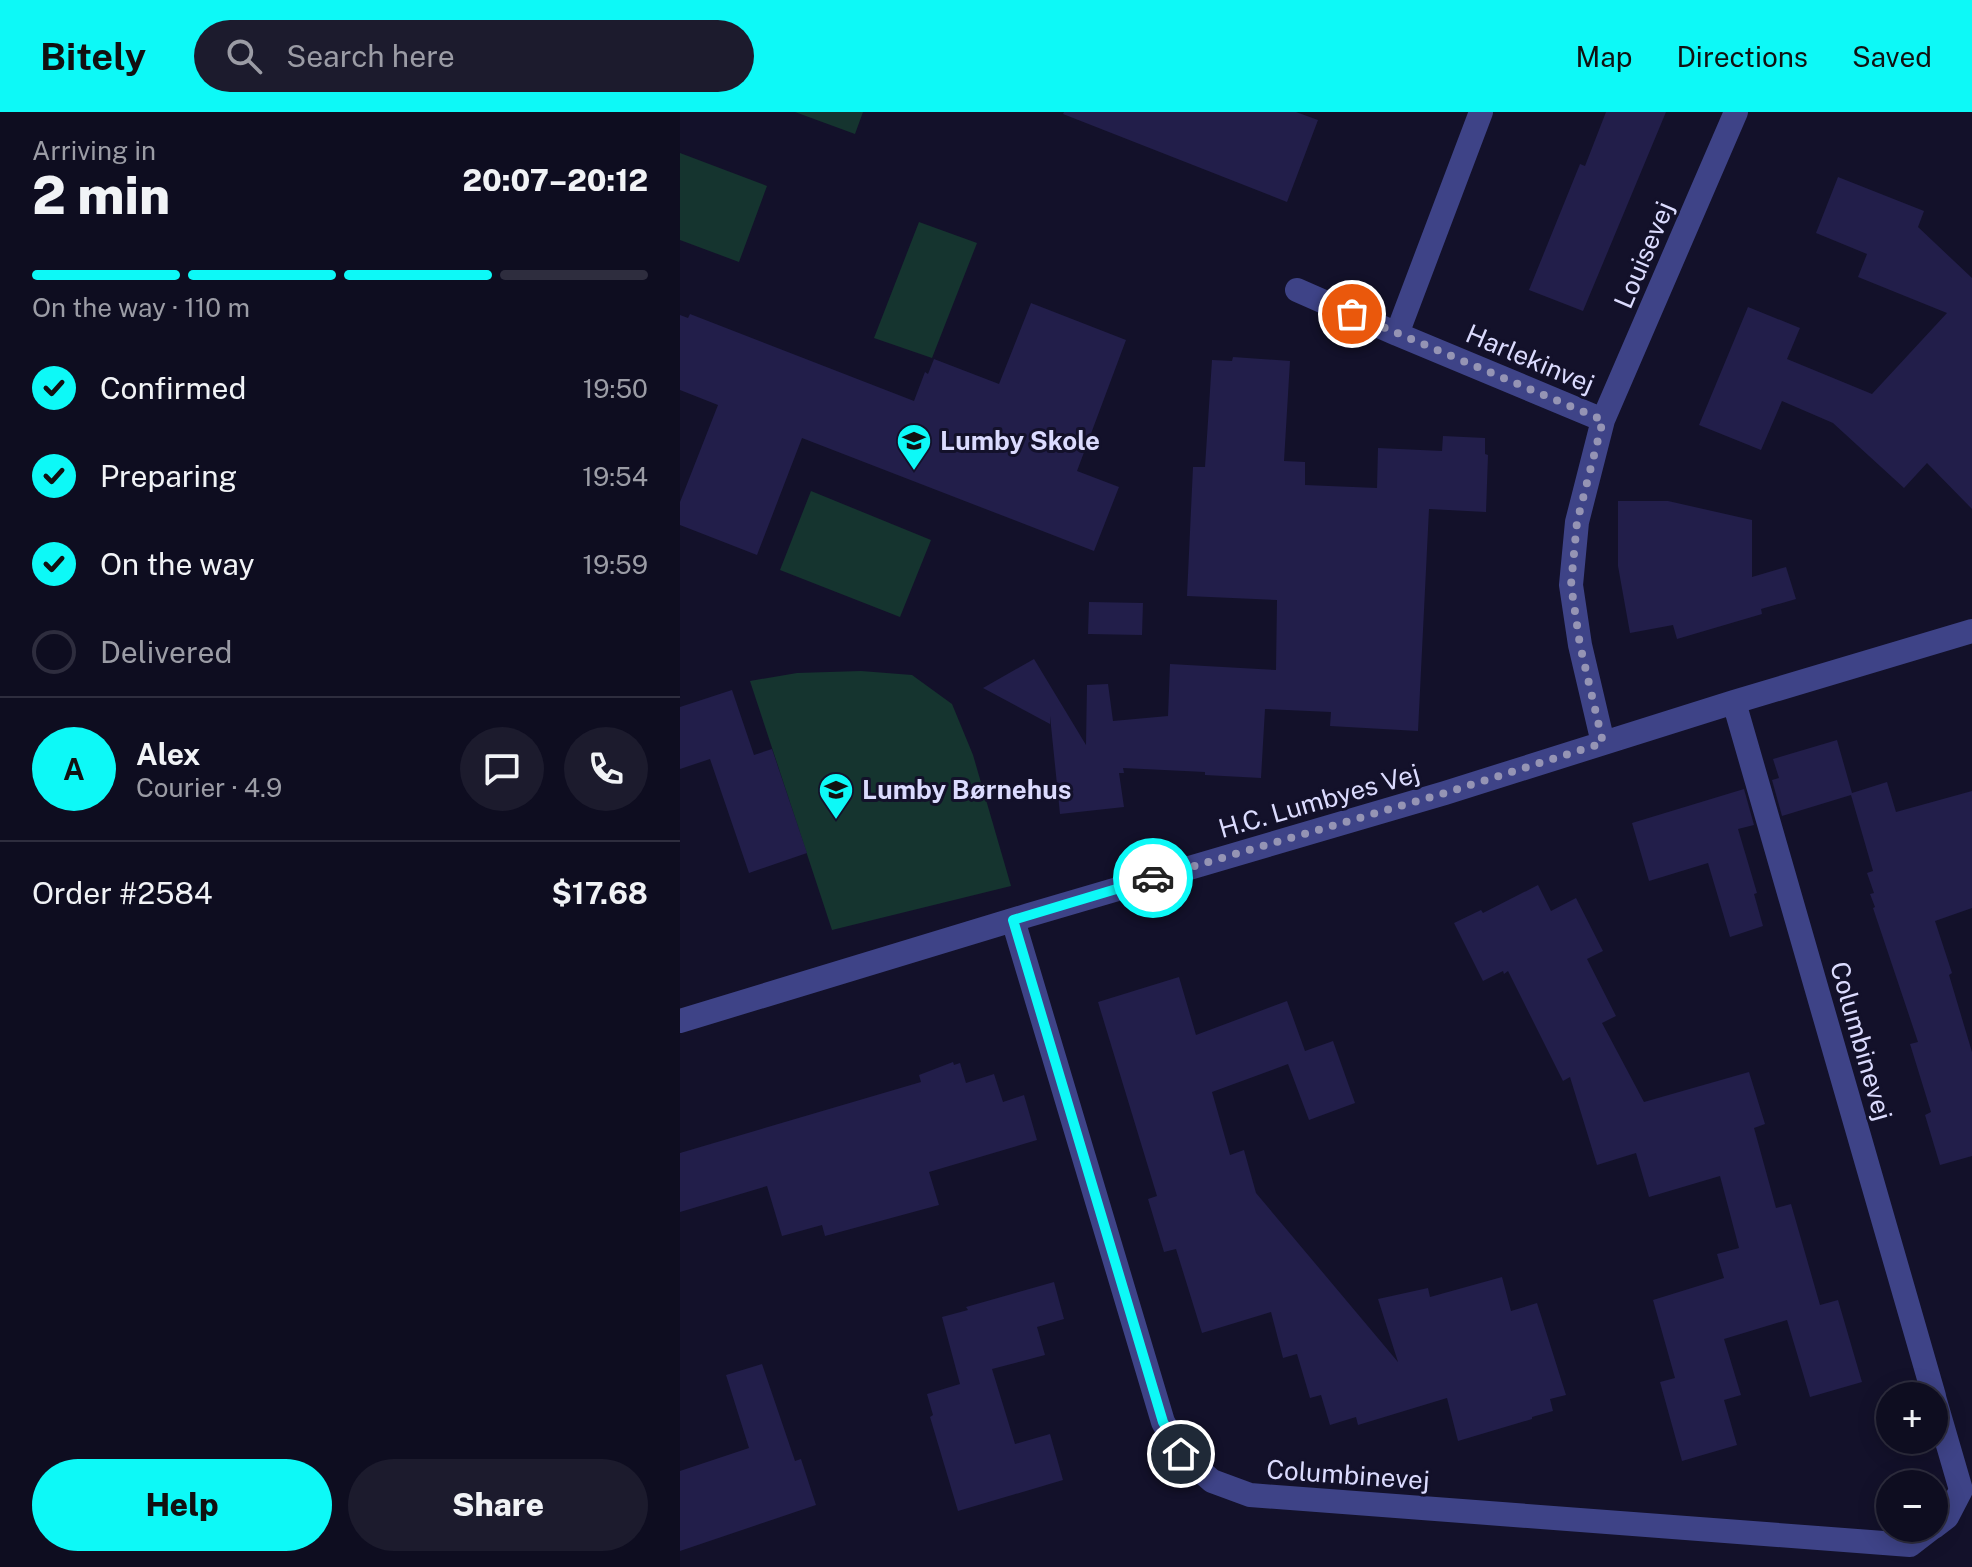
<!DOCTYPE html>
<html lang="en">
<head>
<meta charset="utf-8">
<style>
  :root { --surface:#0e0d20; --page:#1c1b2d; --text:#f1f3f6; --muted:#9b9ca5; --line:#2e2d3e; --accent:#0df9f7 }
  body { margin:0; font-family:"Public Sans",sans-serif; background:var(--page); color:var(--text); height:100vh; display:flex; flex-direction:column; font-size:30px; white-space:nowrap }
  * { box-sizing:border-box; margin:0 }
  p { font-size:26px; color:var(--muted) }
  .icon { flex:none; width:44px; height:44px; fill:none; stroke:currentColor; stroke-width:2; stroke-linecap:round; stroke-linejoin:round }
  .map { position:relative; flex:1; overflow:hidden }
  .sheet { display:flex; flex-direction:column; background:var(--surface); width:680px }
  .sheet>* { flex:none }
  .buttons { position:absolute; left:1196px; top:1270px; display:grid; gap:16px }
  .buttons a { display:grid; place-items:center; width:72px; height:72px; border-radius:50%; background:var(--surface); box-shadow:0 4px 20px #0003,0 0 0 2px var(--line); font-size:40px }
  .pin { position:absolute; display:grid; place-items:center; width:68px; height:68px; color:#fff; margin:-34px; border:4px solid #fff; border-radius:50%; box-shadow:0 2px 8px #0007 }
  .courier { position:absolute; display:grid; place-items:center; width:80px; height:80px; margin:-40px; border:6px solid #0df9f7; border-radius:50%; background:#fff; color:#222; box-shadow:0 2px 10px #0007 }
  .head em { font-style:normal; font-weight:800 }
  .head div { display:flex; flex-direction:column-reverse }
  .head { display:flex; align-items:center; justify-content:space-between; height:136px; padding:0 32px }
  h1 { font-size:52px; font-weight:800; line-height:60px }
  .bar { display:grid; grid-template-columns:repeat(4,1fr); gap:12px 8px; align-content:center; height:96px; padding:0 32px }
  .bar i { height:10px; border-radius:6px; background:var(--line) }
  .bar .on { background:var(--accent) }
  .bar p { grid-column:span 4 }
  .line { display:flex; align-items:center; gap:20px; padding:0 32px; border-top:2px solid var(--line) }
  .line div { flex:1 }
  .round { display:grid; place-items:center; flex:none; width:84px; height:84px; border-radius:42px; background:var(--page) }
  ol { padding:0 32px; list-style:none }
  li { display:flex; align-items:center; gap:24px; height:88px }
  li p { margin-inline-start:auto }
  li .icon { padding:8px; border-radius:50%; background:var(--accent); color:#111; stroke-width:4 }
  li:last-child { color:var(--muted) }
  li i { width:44px; height:44px; border:4px solid var(--line); border-radius:50% }
  .action { display:flex; gap:16px; margin-top:auto; padding:16px 32px }
  .action a { flex:1; height:92px; border-radius:48px; background:var(--accent); color:#111; font-size:32px; font-weight:800; line-height:92px; text-align:center }
  .action a+a { background:var(--page); color:var(--text) }
  header { display:flex; align-items:center; gap:48px; box-sizing:border-box; height:112px; padding:0 40px; background:var(--accent); color:#111 }
  header strong { font-size:38px }
  nav { display:flex; gap:44px; margin-inline-start:auto; font-size:28px }
  .search { width:560px; height:72px; background:var(--page); display:flex; align-items:center; gap:20px; box-sizing:border-box; padding:0 28px; border-radius:44px; color:var(--muted); font-size:30px }
  main { display:flex; flex:1; min-height:0 }
  .map>svg:first-child { display:block }
</style>
</head>
<body>
<header>
<strong>Bitely</strong>
<div class="search"><svg class="icon" aria-label="search" viewBox="0 0 24 24"><circle cx="10" cy="10" r="6"/><path d="M15 15l6 6"/></svg>Search here</div>
<nav><a>Map</a><a>Directions</a><a>Saved</a></nav>
</header>
<main>
<section class="sheet">
<div class="head"><div><h1>2 min</h1><p>Arriving in</p></div><em>20:07–20:12</em></div>
<div class="bar"><i class="on"></i><i class="on"></i><i class="on"></i><i></i><p>On the way · 110 m</p></div>
<ol>
<li><svg class="icon" aria-label="check" viewBox="0 0 24 24"><path d="M5 12l5 5 9-10"/></svg>Confirmed<p>19:50</p></li>
<li><svg class="icon" aria-label="check" viewBox="0 0 24 24"><path d="M5 12l5 5 9-10"/></svg>Preparing<p>19:54</p></li>
<li><svg class="icon" aria-label="check" viewBox="0 0 24 24"><path d="M5 12l5 5 9-10"/></svg>On the way<p>19:59</p></li>
<li><i></i>Delivered</li>
</ol>
<div class="line" style="height:144px"><b class="round" style="background:var(--accent);color:#111">A</b><div><b>Alex</b><p>Courier · 4.9</p></div><a class="round"><svg class="icon" aria-label="chat" viewBox="0 0 24 24"><path d="M4 5h16v11H9l-5 4z"/></svg></a><a class="round"><svg class="icon" aria-label="phone" viewBox="0 0 24 24"><path d="M5 4h4l2 5-3 2q2 4 5 5l2-3 5 2v4C11 20 4 13 5 4z"/></svg></a></div>
<div class="line" style="height:104px"><div>Order #2584</div><b>$17.68</b></div>
<div class="action"><a>Help</a><a>Share</a></div>
</section>
<div class="map">
<svg width="1292" height="1455" viewBox="0 0 1292 1455">
  <rect width="100%" height="100%" fill="#13112a"/>
  <path fill="#15342f" d="M115,0H183L175,22Z
    M0,41L87,74L59,150L0,128Z
    M239,110L297,131L252,246L194,226Z
    M131,379L251,428L220,505L100,458Z
    M181,559L232,563L272,592L293,643L331,774L152,818L70,569L117,561Z"/>
  <path fill="#221e4a" d="M384,0H616L638,8L607,90L383,2Z
    M926,0H986L903,199L849,178L900,52L905,54Z
    M1158,65L1244,99L1238,115L1292,166V397L1247,351L1224,376L1153,311L1102,289L1081,338L1019,313L1068,195L1120,216L1107,247L1192,282L1267,201L1178,165L1187,142L1136,121Z
    M351,191L446,228L397,359L439,375L414,439L122,326L77,443L0,413V390L38,293L0,278V203L8,206L10,202L234,289L245,260L248,262L254,247L319,272Z
    M553,245L610,249L604,349L625,350V373L697,376L698,336L762,339L763,324L805,326V342L808,343L806,400L749,397L738,619L650,614L651,600L585,597L581,666L525,663V660L443,656L444,661H439L444,695L380,702L370,604V612L303,576L354,547L406,633L407,573L428,572L433,609L488,604L490,552L596,558L597,488L507,484L513,355H525L532,248L552,249Z
    M938,389H988L1072,408V465L1106,455L1116,487L1081,497L1082,502L997,527L993,513L950,521L938,454Z
    M409,490L463,491L462,523L408,522Z
    M52,578L74,643L92,637L127,741L69,761L30,647L0,657V595Z
    M1157,628L1172,681L1207,670L1216,700L1292,679V796L1255,809L1272,861L1269,863L1292,940V1044L1260,1053L1245,1003L1251,1000L1230,932L1238,930L1193,796L1195,795L1190,782L1194,781L1187,761L1193,759L1171,683L1102,704L1092,668L1099,666L1093,647Z
    M1064,677L1074,713L1058,717L1077,781L1074,782L1083,814L1050,825L1028,751L969,769L952,711Z
    M858,773L871,799L896,786L923,839L907,847L936,904L922,911L964,990L1069,960L1085,1012L1074,1016L1096,1096L1111,1092L1140,1193L1158,1188L1182,1270L1130,1285L1107,1208L1044,1227L1061,1283L1044,1288L1057,1333L1002,1349L980,1270L995,1266L973,1188L1044,1166L1037,1142L1059,1136L1040,1064L969,1085L956,1041L917,1053L890,965L883,969L828,859L824,862L823,859L803,869L774,811L801,798L803,801Z
    M499,865L516,923L607,889L625,939L653,929L675,991L629,1008L608,952L532,980L550,1043L564,1038L576,1081L718,1250L698,1187L748,1176L750,1185L822,1165L831,1199L857,1191L886,1283L870,1287L873,1299L852,1305V1307L778,1329L767,1286L678,1313L676,1305L650,1313L641,1283L630,1286L617,1242L603,1246L591,1200L522,1221L496,1137L484,1140L468,1087L477,1084L418,890Z
    M273,950L274,953L280,951L286,971L314,962L323,990L344,983L357,1028L249,1060L259,1093L145,1124L142,1113L102,1124L87,1074L0,1100V1041L241,970L239,963Z
    M374,1170L384,1207L357,1215L365,1243L312,1257L335,1332L370,1322L383,1368L278,1399L250,1305L253,1303L247,1282L280,1272L262,1205L288,1198L286,1195Z
    M82,1252L115,1349L121,1347L136,1393L0,1439V1359L69,1336L46,1263Z"/>
  <g fill="none" stroke-linecap="round" stroke-linejoin="round">
    <path stroke="#3e4387" stroke-width="24" d="M801,0L717,222L923,308L897,410L891,473L900,533L923,631
      M617,178L717,222
      M923,308L1056,0
      M1054,590L1254,1284
      M333,808L483,1310L501,1342L532,1369L570,1383L1230,1433L1252,1416
      M0,909L349,803L765,681L1054,590L1292,519
      M1254,1285L1281,1378L1267,1405L1254,1415"/>
  </g>
  <g fill="none" stroke-linecap="round" stroke-linejoin="round">
    <path stroke="#9594b4" stroke-width="8" stroke-dasharray="0 14.4" d="M473,766L765,681L923,631L900,533L891,473L897,410L923,308L672,202"/>
    <path stroke="#0df9f7" stroke-width="10" d="M473,766L333,808L483,1310L501,1342"/>
  </g>
  <defs>
    <symbol id="school-pin" viewBox="-11 -11 22 30"><path d="M0 17L-7.5 6A9.5 9.5 0 1 1 7.5 6Z" fill="#0df9f7" stroke="#13112a"/><path d="M0-5L7-2L0 1L-7-2ZM-4 1L0 2.5L4 1V4Q0 6-4 4Z" fill="#111"/></symbol>
  </defs>
  <g fill-rule="evenodd">
    <use href="#school-pin" x="214" y="309" width="40" height="54"/>
    <use href="#school-pin" x="136" y="658" width="40" height="54"/>
  </g>
  <g text-anchor="middle" stroke-width="6" stroke-linejoin="round" paint-order="stroke">
    <g font-size="26" fill="#dbdbfe" stroke="#13112a">
      <text transform="translate(964 143) rotate(-67)" y="9">Louisevej</text>
      <text transform="translate(850 247) rotate(23)" y="9">Harlekinvej</text>
      <text transform="translate(639 689) rotate(-16)" y="9">H.C. Lumbyes Vej</text>
      <text transform="translate(1181 929) rotate(74)" y="9">Columbinevej</text>
      <text transform="translate(668 1363) rotate(4)" y="9">Columbinevej</text>
    </g>
    <g font-size="26" font-weight="bold" fill="#dbdbfe" stroke="#13112a" text-anchor="start">
      <text x="260" y="338">Lumby Skole</text>
      <text x="182" y="687">Lumby Børnehus</text>
    </g>
  </g>
</svg>
<div class="buttons">
<a>+</a>
<a>−</a>
</div>
<div class="pin" style="left:672px;top:202px;background:#ea580c"><svg class="icon" aria-label="bag" viewBox="0 0 24 24"><path d="M5 8h14l-1 12H6zM9 8a3 3 0 0 1 6 0"/></svg></div>
<div class="pin" style="left:501px;top:1342px;background:#1f2937"><svg class="icon" aria-label="home" viewBox="0 0 24 24"><path d="M3 11l9-7 9 7M6 9v11h12V9"/></svg></div>
<div class="courier" style="left:473px;top:766px"><svg class="icon" aria-label="car" viewBox="0 0 24 24"><path d="M5 17H2v-5l4-1 3-4h7l3 4 3 1v5h-3M9 17h6M6 11h13"/><circle cx="7" cy="17" r="2"/><circle cx="17" cy="17" r="2"/></svg></div>
</div>
</main>
</body>
</html>
